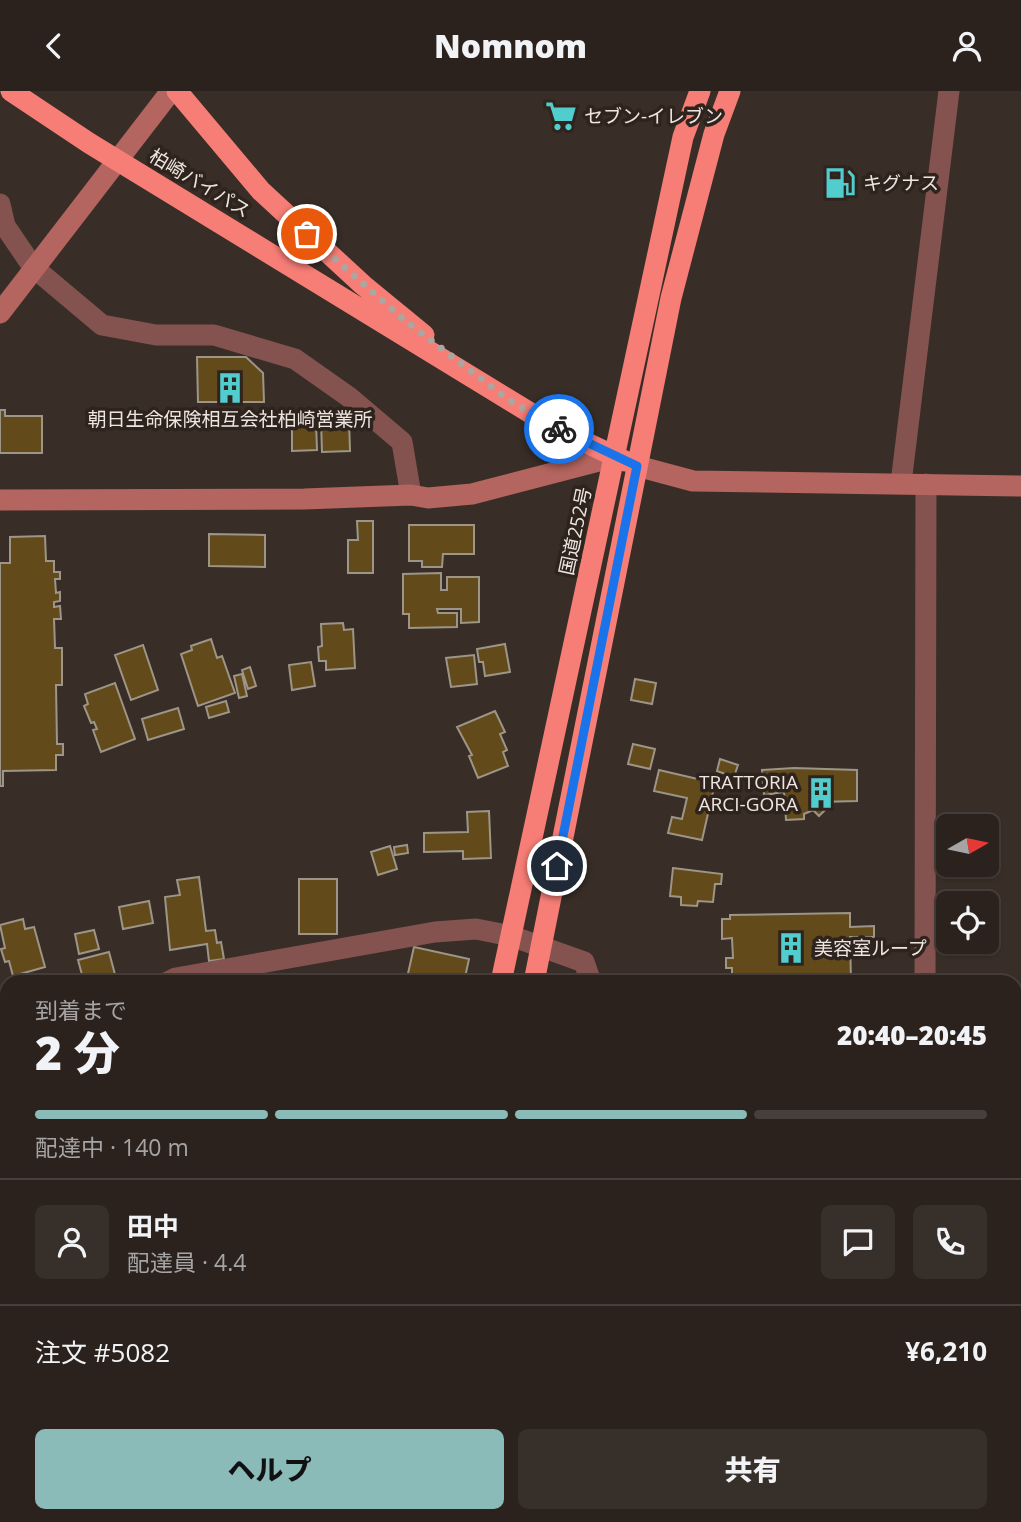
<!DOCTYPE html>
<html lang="ja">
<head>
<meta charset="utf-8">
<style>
  :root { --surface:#2b221d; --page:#372f2a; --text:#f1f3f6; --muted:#a6a4a4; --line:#473f3b; --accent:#8bbbb9 }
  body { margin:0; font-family:"Open Sans","Noto Sans JP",sans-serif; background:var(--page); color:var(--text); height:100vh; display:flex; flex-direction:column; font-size:26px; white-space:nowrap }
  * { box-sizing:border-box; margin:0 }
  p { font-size:23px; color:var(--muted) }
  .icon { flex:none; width:38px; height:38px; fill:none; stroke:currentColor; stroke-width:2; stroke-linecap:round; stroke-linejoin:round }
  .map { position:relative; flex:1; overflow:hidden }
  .drawer { position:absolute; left:0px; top:884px; width:1022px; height:548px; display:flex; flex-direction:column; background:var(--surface); border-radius:21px 21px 0 0; box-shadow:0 2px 5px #0004,0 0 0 2px var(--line) }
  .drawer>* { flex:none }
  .needle { width:46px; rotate:81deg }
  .fabs { position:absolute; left:936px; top:723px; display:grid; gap:14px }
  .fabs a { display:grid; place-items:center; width:63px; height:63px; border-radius:10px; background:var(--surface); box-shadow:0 2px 5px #0004,0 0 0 2px var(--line); font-size:35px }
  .pin { position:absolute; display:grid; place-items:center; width:60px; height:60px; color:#fff; margin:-30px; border:4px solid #fff; border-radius:50%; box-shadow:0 2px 7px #0007 }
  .courier { position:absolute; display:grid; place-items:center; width:70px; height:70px; margin:-35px; border:5px solid #1a73e8; border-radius:50%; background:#fff; color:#222; box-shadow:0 2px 9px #0007 }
  .overview em { font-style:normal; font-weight:800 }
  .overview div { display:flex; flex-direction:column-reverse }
  .overview { display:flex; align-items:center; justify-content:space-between; height:119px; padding:0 35px }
  h1 { font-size:46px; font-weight:800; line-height:52px }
  .bar { display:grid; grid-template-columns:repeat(4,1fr); gap:10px 7px; align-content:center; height:84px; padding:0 35px }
  .bar i { height:9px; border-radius:5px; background:var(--line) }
  .bar .active { background:var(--accent) }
  .bar p { grid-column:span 4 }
  .line { display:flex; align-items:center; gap:18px; padding:0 35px; border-top:2px solid var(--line) }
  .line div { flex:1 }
  .round { display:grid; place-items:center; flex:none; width:74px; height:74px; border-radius:10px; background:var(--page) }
  .button { display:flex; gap:14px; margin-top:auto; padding:14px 35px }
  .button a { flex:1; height:80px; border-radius:10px; background:var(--accent); color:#111; font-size:28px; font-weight:800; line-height:80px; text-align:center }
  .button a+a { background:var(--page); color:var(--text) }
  header { display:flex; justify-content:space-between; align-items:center; height:91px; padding:0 35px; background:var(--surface); font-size:32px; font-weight:800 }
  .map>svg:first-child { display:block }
</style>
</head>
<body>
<header><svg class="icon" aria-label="back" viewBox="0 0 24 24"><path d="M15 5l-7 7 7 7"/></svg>Nomnom<svg class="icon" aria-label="person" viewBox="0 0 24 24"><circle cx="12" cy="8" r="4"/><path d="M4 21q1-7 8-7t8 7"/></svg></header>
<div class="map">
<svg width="1021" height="1431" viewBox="0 0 1021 1431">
  <rect width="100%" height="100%" fill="#392e27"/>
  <path fill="#624a1a" stroke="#9c9588" stroke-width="2" d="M197,266H246L263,282L264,311H198Z
    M0,319H5V325H42V362H0Z
    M349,329L350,360L322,361L321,330Z
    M292,331H316L317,359L292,360Z
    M357,430H373V482H348V449H358Z
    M409,434H474V463H443L442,476H422V470H409Z
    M209,443L265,444V476L209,475Z
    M45,445L46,470H54V481H60V488H55L56,502L60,501V510L54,511V516L60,515L61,528H54L55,557H62V594H56L57,653H63V664H56V679L3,680V695H0V472H10V446Z
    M441,482V499H447V486H479V531L461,532V518H437L438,522H457V536L409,537V523H403V483Z
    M343,532L344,539L353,538L355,577L326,579V570H319L318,556L322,555L321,533Z
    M211,548L217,567L222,565L235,602L198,615L181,563L192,559L191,555Z
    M505,553L510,581L485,585L483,571H479L477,558Z
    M143,554L158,599L131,609L115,564Z
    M474,564L477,593L451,596L446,567Z
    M311,571L315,595L292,599L289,574Z
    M250,576L256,595L248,598L242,579Z
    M242,583L247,605L239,607L234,585Z
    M635,588L656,592L652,613L631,609Z
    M115,592L135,648L101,661L93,639L97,638L94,631L91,632L84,615L88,613L85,603Z
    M226,610L229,621L209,627L206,616Z
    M178,617L184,638L148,649L142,628Z
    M495,620L505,641L500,643L507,659L503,661L508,675L478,687L469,665L472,664L457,636Z
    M633,653L655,658L650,678L628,673Z
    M720,668L738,674L734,686L717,680Z
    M794,677L857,679V710L819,711L826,718L819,725L813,719L804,723V728L786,729L784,701L764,704L762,679Z
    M659,679L715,692L702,749L668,742L672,726L682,728L687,707L654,700Z
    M489,720L491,767L463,768V760L424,761V742L468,741L467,721Z
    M407,754L408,762L395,764L394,756Z
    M390,755L397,778L378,784L371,761Z
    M673,777L722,783L721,793H715L713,811L698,810L697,815L681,814V806L670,805Z
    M199,786L206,840L215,839L217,852L221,851L224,868L209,870L207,853L170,859L165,806L180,804L177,789Z
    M299,788H337V843H299Z
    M149,810L153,832L123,838L119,816Z
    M850,822V836L874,835V846H850L851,890L732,891V877H726V867H733L732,847L722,848V828H730V824Z
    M23,828L25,838L34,836L45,876L13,885L9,870L5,871L1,858L5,857L0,834Z
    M94,839L99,858L79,863L75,843Z
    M414,856L469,868L464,891H417L407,887Z
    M109,861L117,891H84L78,869Z
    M7,896V918L0,919V897Z
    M0,1021L7,1036V1050L0,1053Z
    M0,1091L7,1092L3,1122H0Z
    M7,1165V1221L0,1224V1167Z
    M1015,1319H1021V1364H1015Z"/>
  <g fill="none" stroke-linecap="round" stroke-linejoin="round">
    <path stroke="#85534f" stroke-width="21" d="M0,113L5,135L33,176L102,234L156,244H214L295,268L349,306L402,351L411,404
      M901,392L949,0
      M168,891L176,887L435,841L476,838L511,845L584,871L591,891
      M925,891L926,393
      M0,973L7,970
      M1015,1099H1021
      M581,1431L582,1424
      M930,1431V1424"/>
    <path stroke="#b4655f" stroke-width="21" d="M0,222L171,0
      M637,375L693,390L1021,395
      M0,409L304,408L411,404L428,407L472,403L614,366
      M1015,1400H1021
      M711,1431L780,1424"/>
    <path stroke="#f77e76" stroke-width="21" d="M11,0L89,52L555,337L625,370
      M177,0L261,100L363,194L424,244
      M501,891L683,46L700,0
      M534,891L671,207L714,43L730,0
      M385,1431L386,1424
      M419,1431L421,1424"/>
  </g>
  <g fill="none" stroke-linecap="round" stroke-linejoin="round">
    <path stroke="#ada59f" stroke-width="7" stroke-dasharray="0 12.6" d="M307,143L403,228L509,309L559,338"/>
    <path stroke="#1a73e8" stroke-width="9" d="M557,775L637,375L559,338"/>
  </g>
  <defs>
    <symbol id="supermarket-bare" viewBox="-9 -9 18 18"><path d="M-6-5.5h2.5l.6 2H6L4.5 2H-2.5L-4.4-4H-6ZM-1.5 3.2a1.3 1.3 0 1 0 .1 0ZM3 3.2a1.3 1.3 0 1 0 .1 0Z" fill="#52cdce" stroke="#2f241d" stroke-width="2.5" paint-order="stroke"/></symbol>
    <symbol id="fuel-bare" viewBox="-9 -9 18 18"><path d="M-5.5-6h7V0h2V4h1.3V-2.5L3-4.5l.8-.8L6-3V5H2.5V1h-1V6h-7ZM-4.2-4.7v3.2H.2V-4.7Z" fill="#52cdce" stroke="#2f241d" stroke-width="2.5" paint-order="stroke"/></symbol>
    <symbol id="building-bare" viewBox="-9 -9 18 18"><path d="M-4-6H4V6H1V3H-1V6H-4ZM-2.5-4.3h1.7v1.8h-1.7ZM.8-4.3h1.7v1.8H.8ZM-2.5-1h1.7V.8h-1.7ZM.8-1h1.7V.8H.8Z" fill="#52cdce" stroke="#2f241d" stroke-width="2.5" paint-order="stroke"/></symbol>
  </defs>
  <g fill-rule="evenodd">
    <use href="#supermarket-bare" x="539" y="3" width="44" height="44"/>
    <use href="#fuel-bare" x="818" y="70" width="44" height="44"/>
    <use href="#building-bare" x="208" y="275" width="44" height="44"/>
    <use href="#building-bare" x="799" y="680" width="44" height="44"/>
    <use href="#building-bare" x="769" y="835" width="44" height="44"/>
  </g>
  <g text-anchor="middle" stroke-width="7" stroke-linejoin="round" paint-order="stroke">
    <g font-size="19" fill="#ece5e0" stroke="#2f241d" text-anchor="start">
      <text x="584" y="32">セブン-イレブン</text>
      <text x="863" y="99">キグナス</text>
      <text x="230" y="335" text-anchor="middle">朝日生命保険相互会社柏崎営業所</text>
      <text x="798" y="698" text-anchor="end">TRATTORIA<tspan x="798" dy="22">ARCI-GORA</tspan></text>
      <text x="814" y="864">美容室ループ</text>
    </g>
    <g font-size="19" fill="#ece5e0" stroke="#2f241d">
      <text transform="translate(200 92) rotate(31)" y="7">柏崎バイパス</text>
      <text transform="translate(575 440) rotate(-78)" y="7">国道252号</text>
    </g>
  </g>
</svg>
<div class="fabs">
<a><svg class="needle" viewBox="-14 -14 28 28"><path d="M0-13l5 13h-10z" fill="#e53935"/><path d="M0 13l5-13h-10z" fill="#a6a4a4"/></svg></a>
<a><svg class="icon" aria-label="locate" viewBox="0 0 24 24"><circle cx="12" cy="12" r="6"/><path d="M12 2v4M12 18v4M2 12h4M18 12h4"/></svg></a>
</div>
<div class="pin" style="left:307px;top:143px;background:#ea580c"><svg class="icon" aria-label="bag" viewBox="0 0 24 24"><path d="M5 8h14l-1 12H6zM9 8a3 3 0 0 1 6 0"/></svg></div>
<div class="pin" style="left:557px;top:775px;background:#1f2937"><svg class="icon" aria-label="home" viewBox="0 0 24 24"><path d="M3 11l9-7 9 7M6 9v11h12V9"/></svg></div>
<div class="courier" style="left:559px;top:338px"><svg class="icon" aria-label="bike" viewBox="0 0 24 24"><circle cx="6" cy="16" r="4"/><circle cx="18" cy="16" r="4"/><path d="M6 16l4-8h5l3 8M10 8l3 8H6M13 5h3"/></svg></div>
<section class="drawer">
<div class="overview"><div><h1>2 分</h1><p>到着まで</p></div><em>20:40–20:45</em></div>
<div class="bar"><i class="active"></i><i class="active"></i><i class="active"></i><i></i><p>配達中 · 140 m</p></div>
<div class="line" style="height:126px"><a class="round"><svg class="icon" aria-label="person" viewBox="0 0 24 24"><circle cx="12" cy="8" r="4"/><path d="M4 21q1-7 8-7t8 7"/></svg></a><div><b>田中</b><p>配達員 · 4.4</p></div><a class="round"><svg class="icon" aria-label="chat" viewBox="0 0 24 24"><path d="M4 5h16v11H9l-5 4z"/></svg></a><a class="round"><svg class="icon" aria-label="phone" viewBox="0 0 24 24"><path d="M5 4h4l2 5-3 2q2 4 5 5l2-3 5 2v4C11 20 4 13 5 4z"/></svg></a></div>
<div class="line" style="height:91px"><div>注文 #5082</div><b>¥6,210</b></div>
<div class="button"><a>ヘルプ</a><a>共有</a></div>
</section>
</div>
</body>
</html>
